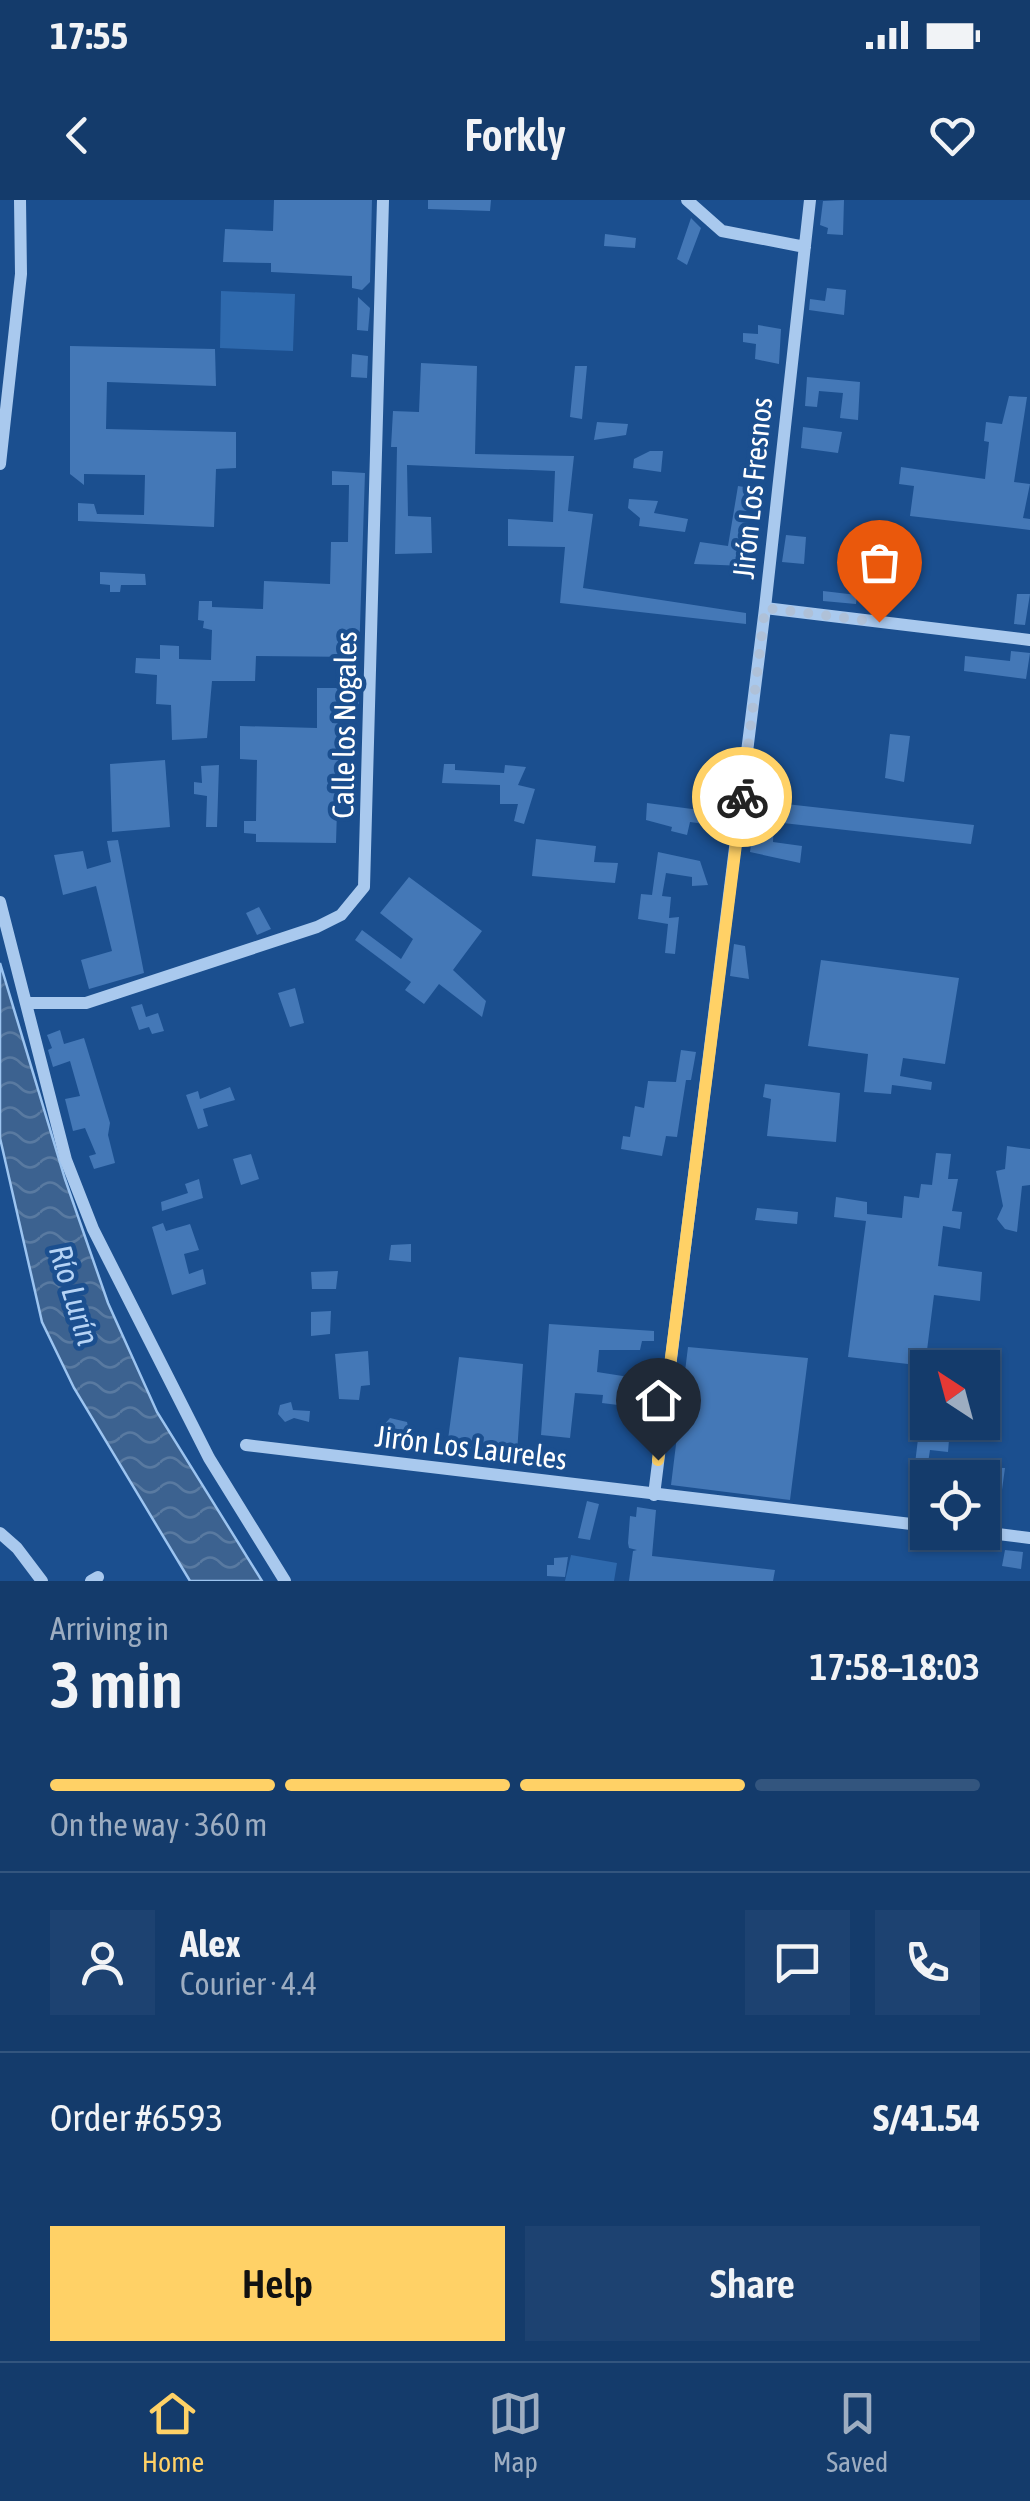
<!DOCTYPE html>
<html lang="en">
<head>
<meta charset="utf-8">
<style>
  :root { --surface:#143b6b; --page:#1d4271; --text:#f1f3f6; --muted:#9dadc1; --line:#33557e; --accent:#ffd166 }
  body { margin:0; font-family:"Asap Condensed",sans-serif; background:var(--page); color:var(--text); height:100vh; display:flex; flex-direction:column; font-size:38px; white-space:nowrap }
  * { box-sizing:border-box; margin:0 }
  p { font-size:32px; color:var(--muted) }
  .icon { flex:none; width:55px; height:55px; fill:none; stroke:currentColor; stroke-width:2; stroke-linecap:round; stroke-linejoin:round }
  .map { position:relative; height:1381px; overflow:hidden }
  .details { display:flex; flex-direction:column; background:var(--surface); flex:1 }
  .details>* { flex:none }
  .needle { width:65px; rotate:324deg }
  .fabs { position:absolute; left:910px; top:1150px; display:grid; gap:20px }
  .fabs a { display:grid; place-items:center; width:90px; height:90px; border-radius:0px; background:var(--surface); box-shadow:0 2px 8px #0004,0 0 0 2px var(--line); font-size:50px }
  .pin { position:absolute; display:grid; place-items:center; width:85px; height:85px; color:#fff; margin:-102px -42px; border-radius:50% 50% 50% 0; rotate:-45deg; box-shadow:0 0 10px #0007 }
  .pin .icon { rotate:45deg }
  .courier { position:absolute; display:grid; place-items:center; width:100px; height:100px; margin:-50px; border:8px solid #ffd166; border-radius:50%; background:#fff; color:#222; box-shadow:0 2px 12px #0007 }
  .overview em { font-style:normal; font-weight:600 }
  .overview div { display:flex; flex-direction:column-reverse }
  .overview { display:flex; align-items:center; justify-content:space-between; height:170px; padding:0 50px }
  h1 { font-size:65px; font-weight:600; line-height:75px }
  .bar { display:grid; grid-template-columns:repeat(4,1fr); gap:15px 10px; align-content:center; height:120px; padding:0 50px }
  .bar i { height:12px; border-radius:8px; background:var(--line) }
  .bar .current { background:var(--accent) }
  .bar p { grid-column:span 4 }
  .line { display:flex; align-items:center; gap:25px; padding:0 50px; border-top:2px solid var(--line) }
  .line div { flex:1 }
  .round { display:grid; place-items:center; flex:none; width:105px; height:105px; border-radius:0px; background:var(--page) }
  .primary-button { display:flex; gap:20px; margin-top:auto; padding:20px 50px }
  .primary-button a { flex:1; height:115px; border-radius:0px; background:var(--accent); color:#111; font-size:40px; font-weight:600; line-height:115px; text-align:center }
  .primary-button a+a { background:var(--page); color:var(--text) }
  .status { display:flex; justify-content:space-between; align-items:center; height:70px; padding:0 50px; background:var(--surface); direction:ltr }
  .status svg { height:28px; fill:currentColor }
  header { display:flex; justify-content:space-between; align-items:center; height:130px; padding:0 50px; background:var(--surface); font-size:45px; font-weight:600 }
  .menu { display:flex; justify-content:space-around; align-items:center; height:140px; border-top:2px solid var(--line); background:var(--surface); font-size:28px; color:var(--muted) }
  .menu a { display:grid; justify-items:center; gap:5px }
  .menu .current { color:var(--accent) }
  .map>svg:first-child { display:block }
</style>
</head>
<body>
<div class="status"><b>17:55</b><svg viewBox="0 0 49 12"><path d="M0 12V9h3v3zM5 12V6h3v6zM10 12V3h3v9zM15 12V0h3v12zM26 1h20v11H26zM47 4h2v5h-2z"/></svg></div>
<header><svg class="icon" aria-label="back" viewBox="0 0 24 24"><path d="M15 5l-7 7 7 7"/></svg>Forkly<svg class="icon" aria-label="heart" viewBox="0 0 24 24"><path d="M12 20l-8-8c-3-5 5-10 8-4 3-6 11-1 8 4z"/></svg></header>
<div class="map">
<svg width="1030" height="1381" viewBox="0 0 1030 1381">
  <defs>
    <pattern id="water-waves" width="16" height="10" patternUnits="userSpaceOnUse" patternTransform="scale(2.5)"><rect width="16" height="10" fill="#3c6290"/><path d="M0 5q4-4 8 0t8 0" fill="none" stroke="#597aa1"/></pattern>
  </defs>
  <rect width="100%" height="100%" fill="#1b4f8f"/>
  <path fill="#2e69ad" d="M221,91L295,94L293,151L220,148Z
    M571,1355L617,1363L614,1381H565Z"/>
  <path fill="url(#water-waves)" stroke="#9cc4f0" stroke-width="2.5" d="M0,763L65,979L108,1103L157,1212L262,1381H190L74,1188L42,1122L0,938Z"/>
  <path fill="#4478b7" d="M274,0H372L370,82L362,90L352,88V76L271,72V63L223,62L225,29L273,31Z
    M428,0H491L490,11L428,9Z
    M844,0L843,35L827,34L828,28L820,25L823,1Z
    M691,18L701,28L687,65L677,59Z
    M605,34L636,38L635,48L604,46Z
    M827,88L846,90L844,115L809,110L810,99L825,101Z
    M358,97L370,108L368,131L357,130Z
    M758,125L781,129L779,164L755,159L756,144L743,142V133L758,134Z
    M70,146L215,149L216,186L107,182L106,229L236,232V268L216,269L214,327L78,321V303L94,304L97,314L144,315L145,275L84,274V285L70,274Z
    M352,154L368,156L367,178L351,177Z
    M421,163L477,166L475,254L574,256L568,311L593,314L583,388L746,413V424L560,403L565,347L508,346V319L553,322L555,271L407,265L408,316L431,317L432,353L395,354L397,247H391L393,211L419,212Z
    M575,166H587L582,219L570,217Z
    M807,177L860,182L858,220L840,218L843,193L819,191L817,207L805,206Z
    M1009,196L1027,197L1014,282L1030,284L1023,318L1030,319V330L910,316L914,286L899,284L901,267L985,279L989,242L984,241L986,222L1002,224Z
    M597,222L628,224L626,235L594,240Z
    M803,227L842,232L838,253L801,248Z
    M650,251H663L661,272L633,268L634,259Z
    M332,271L365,273L359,457L256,456L255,481H212L207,538L172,540L171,505L156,504L157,475L135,473L136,458L160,459V445L179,446V459L211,460L212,430L203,428L204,421L198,420L199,401H212V407L263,409L264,381L330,384L331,342H348L349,285H332Z
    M738,286L761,290L746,366L694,364L700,342L728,346Z
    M629,299L658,301L654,313L688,319L685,332L639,326L640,318L628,308Z
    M786,335L806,337L804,364L782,362Z
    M100,372L145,374L146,385H121L120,392H110V385L100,384Z
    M823,391L857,395L856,404L823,401Z
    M1017,394H1030L1025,425L1014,424Z
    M1011,451L1030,453L1026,479L964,471L965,456L1010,461Z
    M317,488H358L359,511H340L336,643L256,642V634L244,633V621H256L257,560L240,559V526L317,528Z
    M890,534L910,536L904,582L885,578Z
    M165,560L170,627L112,632L110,564Z
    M444,564H455V570L504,573L505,565L526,567L518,585L535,589L524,624L514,621L518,604H500V585L442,583Z
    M219,565L217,627H206L207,596L194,594V582L202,583L201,566Z
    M647,603L722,613L720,626L690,622L687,635L671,631L672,627L646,620Z
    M786,604L974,625L971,644L783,623Z
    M755,618L774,621L773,642L802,646L800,663L750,652Z
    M536,639L596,646L594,662L618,663L615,683L532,676Z
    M118,640L144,773L89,789L81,760L112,751L96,686L63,695L54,655L83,651L87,669L111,662L107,641Z
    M658,652L700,661L708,685L692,686V677L666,673L662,696L671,697L669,718L679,717L675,754L665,753L668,724L638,719L641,694L652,695Z
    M409,677L482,731L453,770L486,801L482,817L439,784L424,804L405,790L411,782L355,740L362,730L401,759L413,739L380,713Z
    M259,707L271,729L257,735L246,713Z
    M734,744L745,746L749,779L730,776Z
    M821,760L959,778L945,864L903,858L900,876L932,882L931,890L892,885L891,894L864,892L868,854L808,846Z
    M295,788L304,823L290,827L278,793Z
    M142,804L146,817L158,813L164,831L152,834L149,827L139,830L131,807Z
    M60,830L64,844L84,838L110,923L108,935L115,963L94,969L89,956L96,954L85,928L73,931L65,899L80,896L70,861L53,867L48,850L52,848L47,835Z
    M681,850L696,852L691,880H686L677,937L666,936L662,956L621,949L623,936L630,937L635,906L644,908L648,881L676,882Z
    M765,884L840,893L836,942L767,936L771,899L763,897Z
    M230,887L235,900L203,909L208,926L198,929L186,895L198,891L200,899Z
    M1007,946L1030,949V985L1022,986L1017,1032L1005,1029L997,1019L1003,1006L996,971L1005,969Z
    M936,953L951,954L948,979H958L952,1011L962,1012L960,1029L943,1026L938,1066L982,1072L980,1101L934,1095L925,1166L848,1157L866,1021L834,1017L836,997L867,1002V1014L902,1018L904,996L919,998L921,984L932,985Z
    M251,954L259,979L241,985L233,959Z
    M199,979L203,998L162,1011L161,1002L188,993L185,984Z
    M757,1008L798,1012L797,1024L755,1020Z
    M163,1023L166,1031L190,1024L199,1050L184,1054L189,1074L203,1069L206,1084L172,1095L152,1027Z
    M411,1044V1062L389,1060L391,1045Z
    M338,1071L336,1089H312L311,1072Z
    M331,1111L330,1134L311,1136V1112Z
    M549,1124L654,1131V1141H642L640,1150H599L597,1172L655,1181L654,1199L626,1198V1206L602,1203L603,1195L575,1193L570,1238L541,1235Z
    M688,1147L808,1158L790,1300L671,1285Z
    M368,1151L370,1185L361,1186L359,1200L339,1199L335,1154Z
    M459,1157L523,1164L517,1253L447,1247Z
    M291,1202L293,1210L310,1211L309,1222L294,1218L285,1222L278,1214L280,1205Z
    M390,1218L407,1222L411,1240L384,1241L383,1226Z
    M920,1222H959L956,1241L949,1240L948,1252L930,1250L920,1315L909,1314Z
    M976,1267L1005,1268L1001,1297H995L994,1308L982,1305V1278H974Z
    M587,1301L599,1304L590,1340L578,1338Z
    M637,1307L656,1310L652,1356L775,1370L773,1381H629L633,1351L637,1350L629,1348L628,1343L630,1316L636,1317Z
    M1005,1350L1023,1352L1021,1369L1002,1366Z
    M568,1357L565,1377L547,1376V1365H554V1358Z"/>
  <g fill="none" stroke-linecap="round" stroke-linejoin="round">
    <path stroke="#a9c9ee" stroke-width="12" d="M687,0L722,31L805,47
      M0,264L21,74L20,0
      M765,408L1030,440
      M0,702L66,960L93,1029L209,1258L285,1381
      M28,803H86L317,727L341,715L364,687L383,0
      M246,1245L928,1326
      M654,1295L765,408L810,0
      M982,1332L1030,1338
      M0,1333L17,1348L42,1381
      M91,1381L98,1377"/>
  </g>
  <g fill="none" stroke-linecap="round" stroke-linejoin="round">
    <path stroke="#afc1d8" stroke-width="10" stroke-dasharray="0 18" d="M742,597L765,408L879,422"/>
    <path stroke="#ffd166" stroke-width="12" d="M658,1260L742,597"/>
  </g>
  <g text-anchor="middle" stroke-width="9" stroke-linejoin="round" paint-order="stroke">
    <g font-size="30" fill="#fff" stroke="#1b4f8f">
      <text transform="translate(753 288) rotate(-84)" y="10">Jirón Los Fresnos</text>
      <text transform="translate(345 525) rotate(-89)" y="10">Calle los Nogales</text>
      <text transform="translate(471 1248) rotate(7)" y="10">Jirón Los Laureles</text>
    </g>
    <g font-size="32" font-style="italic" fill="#b5d3f5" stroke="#1b4f8f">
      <text transform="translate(74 1095) rotate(73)" y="11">Río Lurín</text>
    </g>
  </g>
</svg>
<div class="fabs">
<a><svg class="needle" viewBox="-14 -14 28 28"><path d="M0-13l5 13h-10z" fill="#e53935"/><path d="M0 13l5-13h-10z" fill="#9dadc1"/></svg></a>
<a><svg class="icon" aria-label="locate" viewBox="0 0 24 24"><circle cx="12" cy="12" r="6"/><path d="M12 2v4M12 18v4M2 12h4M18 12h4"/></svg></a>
</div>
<div class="pin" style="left:879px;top:422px;background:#ea580c"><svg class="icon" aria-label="bag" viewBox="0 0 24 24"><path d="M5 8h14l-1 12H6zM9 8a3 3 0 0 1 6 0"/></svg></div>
<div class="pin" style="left:658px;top:1260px;background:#1f2937"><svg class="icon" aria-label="home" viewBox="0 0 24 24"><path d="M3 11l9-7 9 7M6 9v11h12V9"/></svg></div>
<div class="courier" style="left:742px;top:597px"><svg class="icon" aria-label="bike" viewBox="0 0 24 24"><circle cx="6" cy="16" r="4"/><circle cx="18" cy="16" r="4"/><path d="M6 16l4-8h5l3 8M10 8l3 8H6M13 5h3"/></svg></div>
</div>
<section class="details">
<div class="overview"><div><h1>3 min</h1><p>Arriving in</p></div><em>17:58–18:03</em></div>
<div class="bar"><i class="current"></i><i class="current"></i><i class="current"></i><i></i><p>On the way · 360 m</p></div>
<div class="line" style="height:180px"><a class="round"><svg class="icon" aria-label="person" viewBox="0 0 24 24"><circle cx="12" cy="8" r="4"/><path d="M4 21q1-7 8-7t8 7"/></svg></a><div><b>Alex</b><p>Courier · 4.4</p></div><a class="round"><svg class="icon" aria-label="chat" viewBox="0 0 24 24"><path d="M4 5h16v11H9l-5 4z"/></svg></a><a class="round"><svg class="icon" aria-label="phone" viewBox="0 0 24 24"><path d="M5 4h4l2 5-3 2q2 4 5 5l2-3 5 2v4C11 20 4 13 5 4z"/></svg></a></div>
<div class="line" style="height:130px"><div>Order #6593</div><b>S/41.54</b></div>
<div class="primary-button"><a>Help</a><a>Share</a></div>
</section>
<nav class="menu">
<a class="current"><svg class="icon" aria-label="home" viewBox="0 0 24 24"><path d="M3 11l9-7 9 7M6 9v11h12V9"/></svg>Home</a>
<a><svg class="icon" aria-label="map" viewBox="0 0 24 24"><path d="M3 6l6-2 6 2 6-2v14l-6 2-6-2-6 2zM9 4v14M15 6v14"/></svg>Map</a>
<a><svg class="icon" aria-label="saved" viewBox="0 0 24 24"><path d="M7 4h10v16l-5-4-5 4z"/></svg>Saved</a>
</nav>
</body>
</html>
